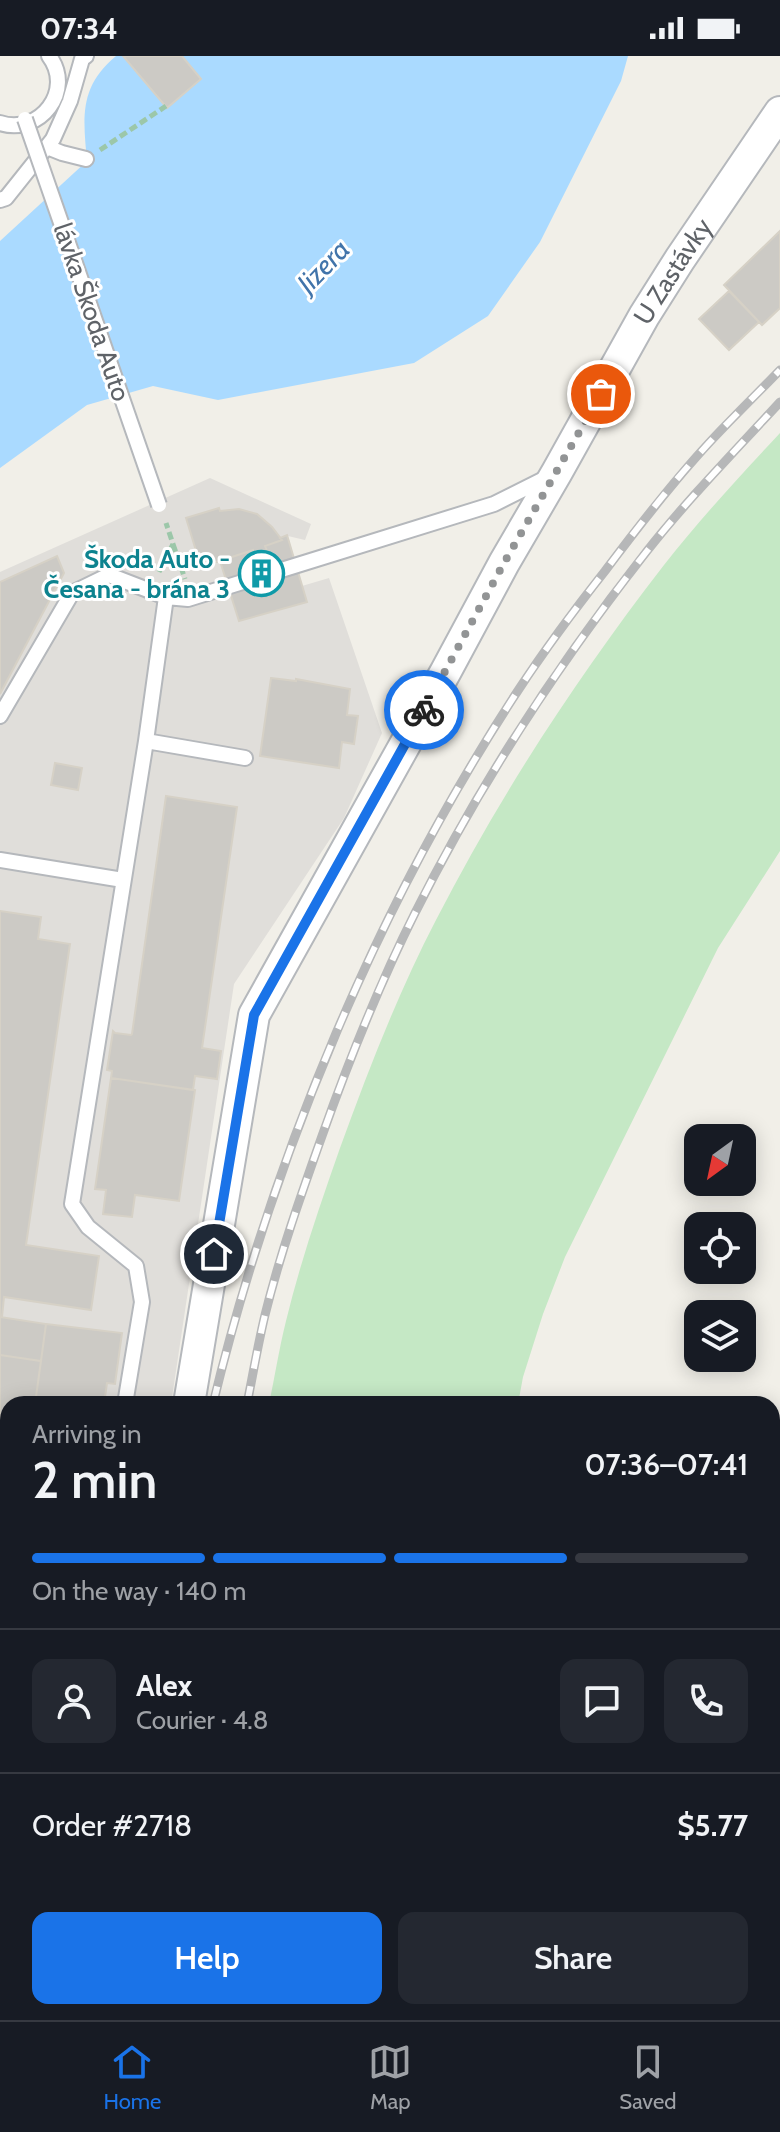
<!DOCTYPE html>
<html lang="en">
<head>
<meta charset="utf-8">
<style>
  :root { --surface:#171b24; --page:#242831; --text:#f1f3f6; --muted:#9ea1a6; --line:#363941; --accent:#1a73e8 }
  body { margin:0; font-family:Cabin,sans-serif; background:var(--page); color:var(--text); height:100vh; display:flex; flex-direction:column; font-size:30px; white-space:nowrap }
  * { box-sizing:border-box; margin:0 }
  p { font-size:26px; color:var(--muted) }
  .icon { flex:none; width:44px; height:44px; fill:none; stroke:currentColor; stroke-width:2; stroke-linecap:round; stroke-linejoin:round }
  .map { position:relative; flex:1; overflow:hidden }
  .details { position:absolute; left:0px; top:1340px; width:780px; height:624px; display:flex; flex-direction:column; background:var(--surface); border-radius:24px 24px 0 0; box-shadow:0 4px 20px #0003 }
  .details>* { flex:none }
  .needle { width:52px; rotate:213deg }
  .controls { position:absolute; left:684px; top:1068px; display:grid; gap:16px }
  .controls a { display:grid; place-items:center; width:72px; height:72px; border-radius:16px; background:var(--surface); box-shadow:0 4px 20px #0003; font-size:40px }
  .pin { position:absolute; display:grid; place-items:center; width:68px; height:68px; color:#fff; margin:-34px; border:4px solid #fff; border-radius:50%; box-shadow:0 2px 8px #0007 }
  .courier { position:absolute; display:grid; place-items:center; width:80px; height:80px; margin:-40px; border:6px solid #1a73e8; border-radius:50%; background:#fff; color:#222; box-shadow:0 2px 10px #0007 }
  .overview em { font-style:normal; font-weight:600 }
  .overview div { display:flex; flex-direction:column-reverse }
  .overview { display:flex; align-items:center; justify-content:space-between; height:136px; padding:0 32px }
  h1 { font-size:52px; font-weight:600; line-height:60px }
  .bar { display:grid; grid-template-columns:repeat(4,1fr); gap:12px 8px; align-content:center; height:96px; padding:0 32px }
  .bar i { height:10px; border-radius:6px; background:var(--line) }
  .bar .current { background:var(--accent) }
  .bar p { grid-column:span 4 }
  .line { display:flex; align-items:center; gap:20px; padding:0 32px; border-top:2px solid var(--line) }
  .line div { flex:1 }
  .round { display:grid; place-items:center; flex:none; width:84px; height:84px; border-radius:16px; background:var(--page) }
  .action { display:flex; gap:16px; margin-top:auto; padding:16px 32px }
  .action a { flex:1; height:92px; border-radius:16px; background:var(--accent); color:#fff; font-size:32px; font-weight:600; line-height:92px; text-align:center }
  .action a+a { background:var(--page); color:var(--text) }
  .status { display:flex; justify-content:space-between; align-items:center; height:56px; padding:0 40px; background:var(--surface); direction:ltr }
  .status svg { height:22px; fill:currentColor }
  .tab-bar { display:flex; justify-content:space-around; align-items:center; height:112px; border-top:2px solid var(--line); background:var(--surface); font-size:22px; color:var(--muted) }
  .tab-bar a { display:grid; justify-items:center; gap:4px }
  .tab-bar .current { color:var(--accent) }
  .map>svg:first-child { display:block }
</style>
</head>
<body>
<div class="status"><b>07:34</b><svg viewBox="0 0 49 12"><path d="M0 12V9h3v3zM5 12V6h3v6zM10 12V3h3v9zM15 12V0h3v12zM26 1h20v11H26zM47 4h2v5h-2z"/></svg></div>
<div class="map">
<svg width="780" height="1964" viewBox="0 0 780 1964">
  <rect width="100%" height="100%" fill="#f1efe8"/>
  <path fill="#e0deda" d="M210,422L311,468L305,484L288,480L302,530L329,522L382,677L344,762L234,928L171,1348H8V1956H77L75,1964H0V516Z"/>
  <path fill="#c5e8c5" d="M780,377V795L718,892L565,1201L543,1258L523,1321L518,1348H269C275,1320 279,1293 286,1265C300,1207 320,1149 340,1092C368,1015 398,937 436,864C500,739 578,620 664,509C700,463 740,420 780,377Z
    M170,1956H353L351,1964H169Z"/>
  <path fill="#aadaff" d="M116,0H123L167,52L201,23L182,0H628L621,25L540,186L488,260L414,307L218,344L153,330L87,349L0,412V185L87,105C83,61 79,31 116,0Z"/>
  <path fill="#cccac5" stroke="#d6d1c6" stroke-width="2" d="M123,0H182L201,23L167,52Z
    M780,175V252L762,269L724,229Z
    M729,235L759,266L729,294L699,263Z
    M219,452L220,455L239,453L257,458L272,471L282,484L265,490L267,495L254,499L253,494L201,511L186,462Z
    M287,479L307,546L239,565L220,505L253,494L254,499L267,495L265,490L282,484L280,482Z
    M57,500L64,517L0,638V526Z
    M271,622L296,625V623L350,633L347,659L358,660L354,688L342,686L339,712L260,700Z
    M55,707L82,712L78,734L51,729Z
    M166,740L237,751L202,992L221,995L217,1023L195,1020L193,1034L111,1022L112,1015L107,1014L113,975L115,977L131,979L132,978Z
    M0,855L41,861L38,883L70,888L26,1189L99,1200L91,1254L4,1241L2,1261H0Z
    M111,1022L195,1034L179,1145L135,1139L132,1161L103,1158L106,1134L95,1133Z
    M0,1261L46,1268L41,1305L0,1299Z
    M46,1268L122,1277L115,1328L107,1327L104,1348H35Z
    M0,1299L41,1305L35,1348H8V1536L2,1580H0Z
    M8,1536V1581L2,1580Z
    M0,1580L5,1581L0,1619Z
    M5,1581H8V1642L0,1641V1619Z
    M0,1641L8,1642V1718L0,1717Z
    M0,1717L8,1718V1800L0,1799Z"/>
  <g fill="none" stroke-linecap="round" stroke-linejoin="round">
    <defs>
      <path id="lane" d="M0,67C40,80 75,34 49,0
        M47,91L62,97L86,103
        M0,144L6,142L53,83L70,45L82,3L86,0
        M0,660L72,537L109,519L166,541
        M146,685L245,702
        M0,804L123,824
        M125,1348L142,1246L136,1210L88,1171L72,1148L146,685L166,541L188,543L494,448L546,422
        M0,1836L8,1837
        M0,1886L8,1873
        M53,1964L69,1956"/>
      <g id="street">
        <path id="s1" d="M189,1348L254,959L446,615L504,507L557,416L644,260L680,203L780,56"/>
        <path d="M86,1964L87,1956"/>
      </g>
    </defs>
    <use href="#lane" stroke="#b5b8bc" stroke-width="18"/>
    <use href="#street" stroke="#b5b8bc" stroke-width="34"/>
    <path stroke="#9cc7a9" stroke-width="5" stroke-dasharray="8 4" stroke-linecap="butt" d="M100,94L166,50
      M173,488L185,523
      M159,516L173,488L166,467"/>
    <use href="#lane" stroke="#fff" stroke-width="14"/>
    <use href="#street" stroke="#fff" stroke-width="30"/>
    <defs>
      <path id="rail" d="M213,1348C273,1100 379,846 519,633C546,592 575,553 605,515C638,471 671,428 708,388C731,363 756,339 780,314
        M247,1348C253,1318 258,1288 265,1259C280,1198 301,1139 322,1080C349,1004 379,929 415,857C479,729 559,607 647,495C688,443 735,395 780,346
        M113,1964L115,1956
        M147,1964L149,1956"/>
    </defs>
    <use href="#rail" stroke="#b6b7b8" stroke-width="9"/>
    <use href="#rail" stroke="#fff" stroke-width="6" stroke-dasharray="18" stroke-linecap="butt"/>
    <defs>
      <path id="lane-bridge" d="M25,63L159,449"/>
    </defs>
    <use href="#lane-bridge" stroke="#b5b8bc" stroke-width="18" stroke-linecap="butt"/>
    <use href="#lane-bridge" stroke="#fff" stroke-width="14"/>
  </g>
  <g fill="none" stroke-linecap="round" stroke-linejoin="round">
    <path stroke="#929495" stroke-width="8" stroke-dasharray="0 14.4" d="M424,654L504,507L601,338"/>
    <path stroke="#1a73e8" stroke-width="10" d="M214,1198L254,959L424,654"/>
  </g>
  <defs>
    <symbol id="building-ring" viewBox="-11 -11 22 22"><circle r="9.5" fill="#fff" stroke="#0f9aa8" stroke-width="1.5"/><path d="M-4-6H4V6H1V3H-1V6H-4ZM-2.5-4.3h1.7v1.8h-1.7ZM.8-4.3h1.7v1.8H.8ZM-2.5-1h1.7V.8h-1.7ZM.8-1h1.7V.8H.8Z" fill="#0f9aa8"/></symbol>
  </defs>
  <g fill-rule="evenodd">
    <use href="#building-ring" x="236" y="492" width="51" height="51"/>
  </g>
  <g text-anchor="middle" stroke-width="6" stroke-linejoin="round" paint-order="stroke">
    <g font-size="26" fill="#5f6368" stroke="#fff">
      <text dy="9" stroke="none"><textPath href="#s1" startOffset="1248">U Zastávky</textPath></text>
      <text transform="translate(92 256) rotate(71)" y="9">lávka Škoda Auto</text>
    </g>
    <g font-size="26" font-weight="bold" fill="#0d838f" stroke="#fff" text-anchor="end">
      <text x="230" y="512">Škoda Auto -<tspan x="230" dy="30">Česana - brána 3</tspan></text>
    </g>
    <g font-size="28" font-style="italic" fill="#4174aa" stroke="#fff">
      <text transform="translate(323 210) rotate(-46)" y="10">Jizera</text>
    </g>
  </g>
</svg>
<div class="controls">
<a><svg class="needle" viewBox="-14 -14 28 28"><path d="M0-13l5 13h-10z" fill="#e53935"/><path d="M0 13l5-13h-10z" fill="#9ea1a6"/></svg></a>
<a><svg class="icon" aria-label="locate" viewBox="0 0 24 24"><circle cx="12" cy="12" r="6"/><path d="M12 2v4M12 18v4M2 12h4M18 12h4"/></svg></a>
<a><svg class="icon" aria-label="layers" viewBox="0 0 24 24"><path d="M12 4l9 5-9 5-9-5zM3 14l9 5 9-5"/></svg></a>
</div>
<div class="pin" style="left:601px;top:338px;background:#ea580c"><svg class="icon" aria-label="bag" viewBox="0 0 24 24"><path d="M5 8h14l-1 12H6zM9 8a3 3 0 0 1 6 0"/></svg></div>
<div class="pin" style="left:214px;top:1198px;background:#1f2937"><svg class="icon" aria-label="home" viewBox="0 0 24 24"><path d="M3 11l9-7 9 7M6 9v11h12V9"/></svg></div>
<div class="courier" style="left:424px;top:654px"><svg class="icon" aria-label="bike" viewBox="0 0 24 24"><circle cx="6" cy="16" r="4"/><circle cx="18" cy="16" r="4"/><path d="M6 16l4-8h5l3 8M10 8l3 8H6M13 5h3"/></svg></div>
<section class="details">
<div class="overview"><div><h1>2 min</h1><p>Arriving in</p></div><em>07:36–07:41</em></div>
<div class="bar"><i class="current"></i><i class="current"></i><i class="current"></i><i></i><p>On the way · 140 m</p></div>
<div class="line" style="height:144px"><a class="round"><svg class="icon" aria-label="person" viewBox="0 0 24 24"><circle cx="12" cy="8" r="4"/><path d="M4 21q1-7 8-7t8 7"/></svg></a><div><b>Alex</b><p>Courier · 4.8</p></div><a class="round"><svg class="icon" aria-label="chat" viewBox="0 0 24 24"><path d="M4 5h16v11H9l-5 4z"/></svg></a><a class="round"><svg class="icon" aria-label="phone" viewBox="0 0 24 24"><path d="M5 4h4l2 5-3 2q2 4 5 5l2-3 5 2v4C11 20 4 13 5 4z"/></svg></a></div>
<div class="line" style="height:104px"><div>Order #2718</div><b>$5.77</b></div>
<div class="action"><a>Help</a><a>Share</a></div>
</section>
</div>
<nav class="tab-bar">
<a class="current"><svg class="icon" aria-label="home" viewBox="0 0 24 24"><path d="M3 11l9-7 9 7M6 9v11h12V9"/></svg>Home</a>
<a><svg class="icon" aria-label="map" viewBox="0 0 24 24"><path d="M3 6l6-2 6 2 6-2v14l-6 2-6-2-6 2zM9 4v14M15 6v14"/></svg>Map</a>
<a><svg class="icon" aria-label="saved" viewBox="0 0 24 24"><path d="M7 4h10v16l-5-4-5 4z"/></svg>Saved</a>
</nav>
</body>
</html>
